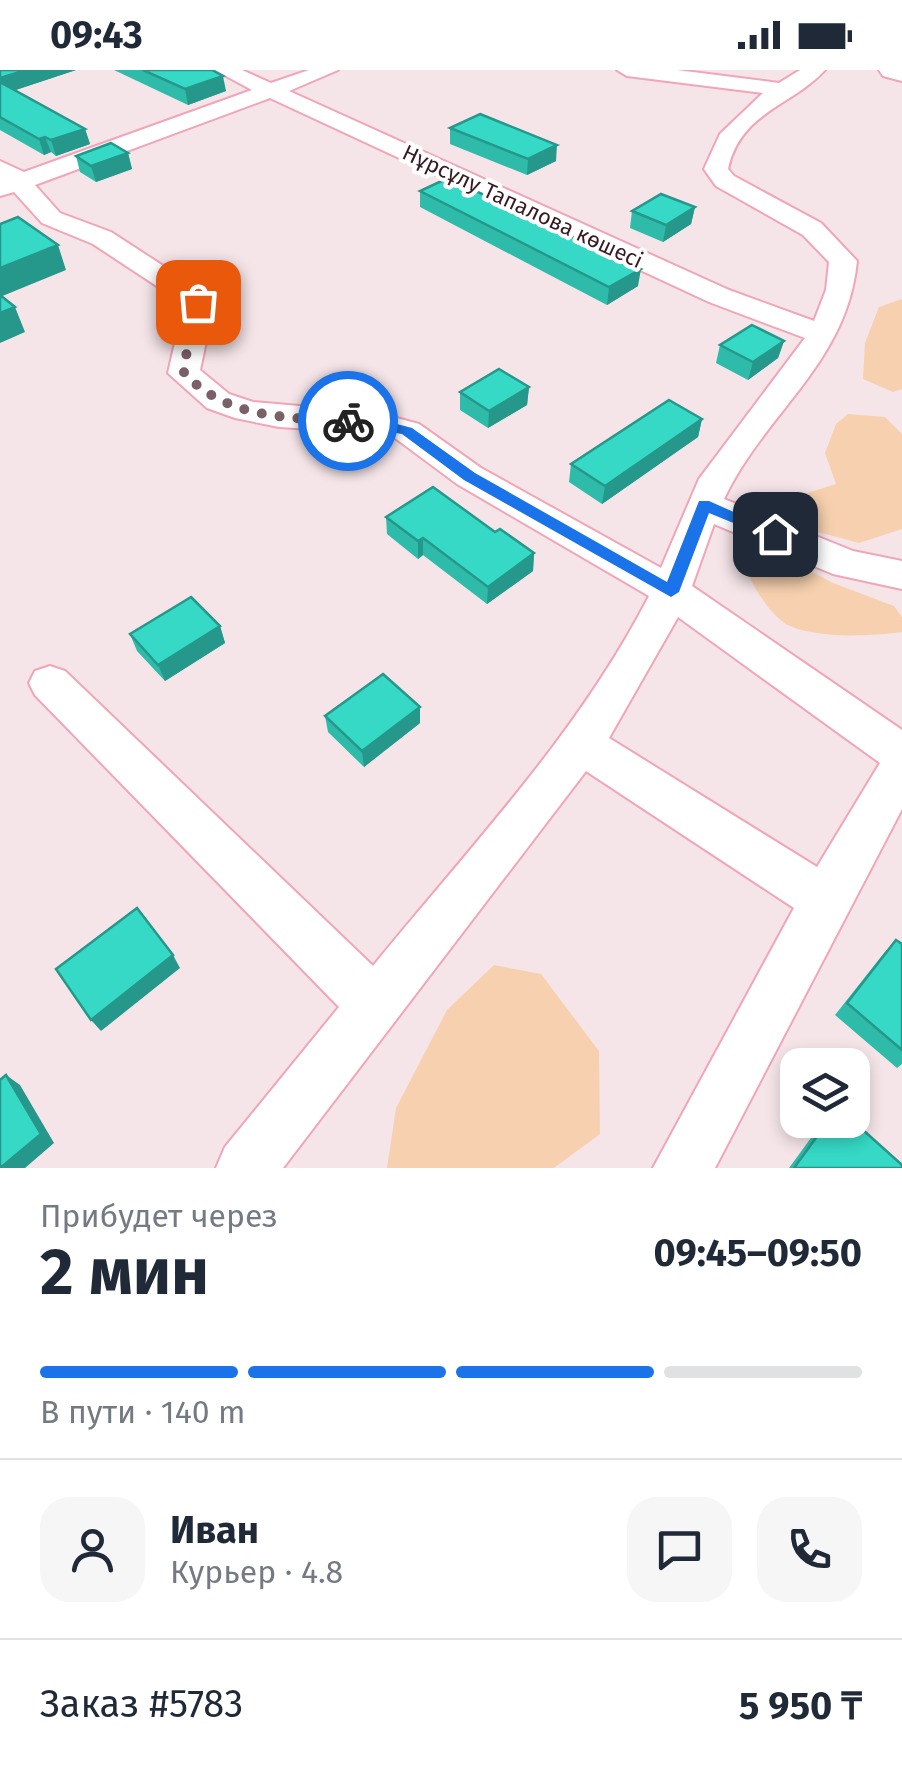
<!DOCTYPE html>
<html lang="ru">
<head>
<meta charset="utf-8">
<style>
  :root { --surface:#fff; --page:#f6f6f7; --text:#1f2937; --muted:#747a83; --line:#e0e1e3; --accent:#1a73e8 }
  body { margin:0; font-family:"Fira Sans",sans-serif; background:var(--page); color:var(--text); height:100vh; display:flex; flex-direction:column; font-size:38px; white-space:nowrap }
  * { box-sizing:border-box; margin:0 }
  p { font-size:32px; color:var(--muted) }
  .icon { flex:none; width:55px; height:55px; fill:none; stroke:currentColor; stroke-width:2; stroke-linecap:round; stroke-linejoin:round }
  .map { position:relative; height:1098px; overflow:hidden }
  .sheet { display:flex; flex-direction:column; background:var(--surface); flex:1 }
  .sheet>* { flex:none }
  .tools { position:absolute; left:780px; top:978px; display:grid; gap:20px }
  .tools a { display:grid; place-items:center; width:90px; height:90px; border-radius:20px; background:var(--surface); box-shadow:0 5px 15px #0003; font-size:50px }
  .pin { position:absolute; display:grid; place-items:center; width:85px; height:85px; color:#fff; margin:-42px; border-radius:20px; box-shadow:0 5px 15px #0006 }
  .courier { position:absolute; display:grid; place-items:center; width:100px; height:100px; margin:-50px; border:8px solid #1a73e8; border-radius:50%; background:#fff; color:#222; box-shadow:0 2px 12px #0007 }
  .summary em { font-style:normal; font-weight:700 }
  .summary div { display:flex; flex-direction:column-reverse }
  .summary { display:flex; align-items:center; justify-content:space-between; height:170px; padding:0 40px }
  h1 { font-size:65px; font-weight:700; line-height:75px }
  .bar { display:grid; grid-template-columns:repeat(4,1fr); gap:15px 10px; align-content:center; height:120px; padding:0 40px }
  .bar i { height:12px; border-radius:8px; background:var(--line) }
  .bar .current { background:var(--accent) }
  .bar p { grid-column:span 4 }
  .line { display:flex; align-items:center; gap:25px; padding:0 40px; border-top:2px solid var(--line) }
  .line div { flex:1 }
  .round { display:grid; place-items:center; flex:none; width:105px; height:105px; border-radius:30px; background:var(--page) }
  .status { display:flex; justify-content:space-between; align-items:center; height:70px; padding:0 50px; background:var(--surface); direction:ltr }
  .status svg { height:28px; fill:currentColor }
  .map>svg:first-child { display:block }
</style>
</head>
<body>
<div class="status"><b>09:43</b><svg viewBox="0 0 49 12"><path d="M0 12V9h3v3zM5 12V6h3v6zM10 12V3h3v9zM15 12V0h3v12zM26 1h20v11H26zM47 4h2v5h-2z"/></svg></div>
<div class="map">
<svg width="902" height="1098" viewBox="0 0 902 1098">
  <rect width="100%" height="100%" fill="#f5e5e8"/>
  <path fill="#f7d1af" d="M902,229V319L893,322L863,309L865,273L879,237Z
    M848,344L885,347L902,364V459L859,473L807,459L782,431L836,414L825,383L836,354Z
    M772,481L833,513L894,536L902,547V562C871,566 820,569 790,556C769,547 747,507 740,485Z
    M494,895L541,904L599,981L600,1064L554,1098H387L396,1038L447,940Z"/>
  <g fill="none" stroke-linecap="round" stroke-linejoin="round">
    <defs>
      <path id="minor" d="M215,0H242L271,13L309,0H338L289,21L729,220L814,251L826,220L829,192L803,165L716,116L704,99L720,64L763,23L627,6L617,0H677L779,13L800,0H825C792,36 740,42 728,99L734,106L821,153L857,191C847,294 765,342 724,429L853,481L902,491V519L833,504L714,454L692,516L902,660V739L715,1098H653L794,838L586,701L283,1098H216L225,1077L339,937L35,625L29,613L35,601L50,596L65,601L373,896C469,778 579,663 649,526L457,414L395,368L377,363L279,357L235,348L207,338L168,303L184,234L93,174L42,153L14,122L0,126V91L24,102L252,20ZM270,28L709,232L805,268L699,409L661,498L481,398L419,354L378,343L253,332L229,324L200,300L213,239L208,225L111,162L60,143L35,115ZM678,547L880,693L817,797L609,668Z"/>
      <path id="highway" d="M879,0H902V11L883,6Z"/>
    </defs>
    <use href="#minor" stroke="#f1a5b8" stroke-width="4"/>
    <use href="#highway" stroke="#f1a5b8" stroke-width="4"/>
    <use href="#minor" fill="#fff" fill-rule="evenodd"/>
    <use href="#highway" fill="#fff" fill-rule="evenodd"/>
  </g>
  <path fill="#2ebbaa" d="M0,0H76L15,20L85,59L90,74L56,86L51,82L44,85L0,60Z
    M114,0H212L226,21L188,35Z
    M450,58L556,91L527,105L450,74Z
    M128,83L132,99L96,112L80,102L76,86Z
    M420,121L638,216L607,235L420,137Z
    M695,137L691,154L663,172L630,158L632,141Z
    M784,271L778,288L748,310L716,293L720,275Z
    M529,317L527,335L488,358L460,340V322Z
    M702,349L698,367L602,434L569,412L571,394Z
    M386,447L495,462L534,483L533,501L487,534L423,485L418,489L387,464Z
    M220,556L225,573L165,611L137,581L130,564Z
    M325,646L420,653L364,697L328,662Z
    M896,870L902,874V994L897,998L835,945L884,883Z
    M824,1050H852L902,1098H789Z"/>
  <path fill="#26988b" d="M26,0H76L1,25L0,8Z
    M223,6L226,21L188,35L185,19Z
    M85,59L90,74L56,86L51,70Z
    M45,67L51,82L44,85L39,69Z
    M557,75L556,91L527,105L528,89Z
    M128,83L132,99L96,112L91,96Z
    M695,137L691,154L663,172L666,155Z
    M58,175L66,200L0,227V198Z
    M641,199L638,216L607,235L609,217Z
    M15,237L25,262L0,273V243Z
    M784,271L778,288L748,310L753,292Z
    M529,317L527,335L488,358L489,341Z
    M702,349L698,367L602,434L605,416Z
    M423,468V485L418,489V471Z
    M534,483L533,501L487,534L488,517Z
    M220,556L225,573L165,611L158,595Z
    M420,637V653L364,697L362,681Z
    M173,885L180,898L101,961L91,950Z
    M6,1005L20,1015L54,1073L25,1098H1Z"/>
  <path fill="#36d9c6" stroke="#26988b" stroke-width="2.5" d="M0,0H26L0,8Z
    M143,0H212L223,6L185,19Z
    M0,12L85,59L51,70L45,67L39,69L0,47Z
    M480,44L557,75L528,89L450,58Z
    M111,73L128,83L91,96L76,86Z
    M448,108L641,199L609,217L420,121Z
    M661,124L695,137L666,155L632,141Z
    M18,147L58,175L0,198V154Z
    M0,225L15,237L0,243Z
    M752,255L784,271L753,292L720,275Z
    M499,299L529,317L489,341L460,322Z
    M669,330L702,349L605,416L571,394Z
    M433,417L495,462L500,459L534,483L488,517L423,468L418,471L386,447Z
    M191,527L220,556L158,595L130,564Z
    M383,604L420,637L362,681L325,646Z
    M137,838L173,885L91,950L56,899Z
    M896,870L902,874V980L847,933Z
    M6,1005L41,1064L0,1098V1010Z
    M829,1050H852L902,1095V1098H794Z"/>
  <path fill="#1a73e8" d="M348,347L378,349L412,358L475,403L667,512L699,431H709L783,464L770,468L709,443L679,522L671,527L464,410L402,364L344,354L342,351Z"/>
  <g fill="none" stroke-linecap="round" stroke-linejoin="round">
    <path stroke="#7a6167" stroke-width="10" stroke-dasharray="0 18" d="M198,232C201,253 184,276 184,303C227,349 289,348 348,351"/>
  </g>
  <g text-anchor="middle" stroke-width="8" stroke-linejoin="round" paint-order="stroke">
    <g font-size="22" fill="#371a22" stroke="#fff">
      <text transform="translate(523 136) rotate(25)" y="8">Нұрсұлу Тапалова көшесі</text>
    </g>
  </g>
</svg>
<div class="tools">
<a><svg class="icon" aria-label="layers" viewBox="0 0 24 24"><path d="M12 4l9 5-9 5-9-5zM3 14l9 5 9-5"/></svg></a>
</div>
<div class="pin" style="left:198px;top:232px;background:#ea580c"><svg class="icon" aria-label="bag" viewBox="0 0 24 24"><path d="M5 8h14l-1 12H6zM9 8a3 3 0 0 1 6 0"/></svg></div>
<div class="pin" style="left:775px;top:464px;background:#1f2937"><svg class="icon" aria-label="home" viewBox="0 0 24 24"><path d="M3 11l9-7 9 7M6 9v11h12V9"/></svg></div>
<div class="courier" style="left:348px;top:351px"><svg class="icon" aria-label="bike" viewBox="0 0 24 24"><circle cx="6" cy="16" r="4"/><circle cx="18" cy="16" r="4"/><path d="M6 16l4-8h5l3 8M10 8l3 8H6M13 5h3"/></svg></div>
</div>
<section class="sheet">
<div class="summary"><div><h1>2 мин</h1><p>Прибудет через</p></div><em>09:45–09:50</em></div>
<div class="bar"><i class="current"></i><i class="current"></i><i class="current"></i><i></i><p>В пути · 140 m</p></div>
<div class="line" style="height:180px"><a class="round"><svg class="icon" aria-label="person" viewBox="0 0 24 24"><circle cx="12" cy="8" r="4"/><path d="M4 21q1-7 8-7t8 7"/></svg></a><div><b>Иван</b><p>Курьер · 4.8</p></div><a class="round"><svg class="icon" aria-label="chat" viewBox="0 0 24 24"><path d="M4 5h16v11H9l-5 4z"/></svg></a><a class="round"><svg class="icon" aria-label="phone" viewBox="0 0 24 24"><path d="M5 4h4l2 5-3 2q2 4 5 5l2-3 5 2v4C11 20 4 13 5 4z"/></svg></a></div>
<div class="line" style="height:130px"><div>Заказ #5783</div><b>5 950 ₸</b></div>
</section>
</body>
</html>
